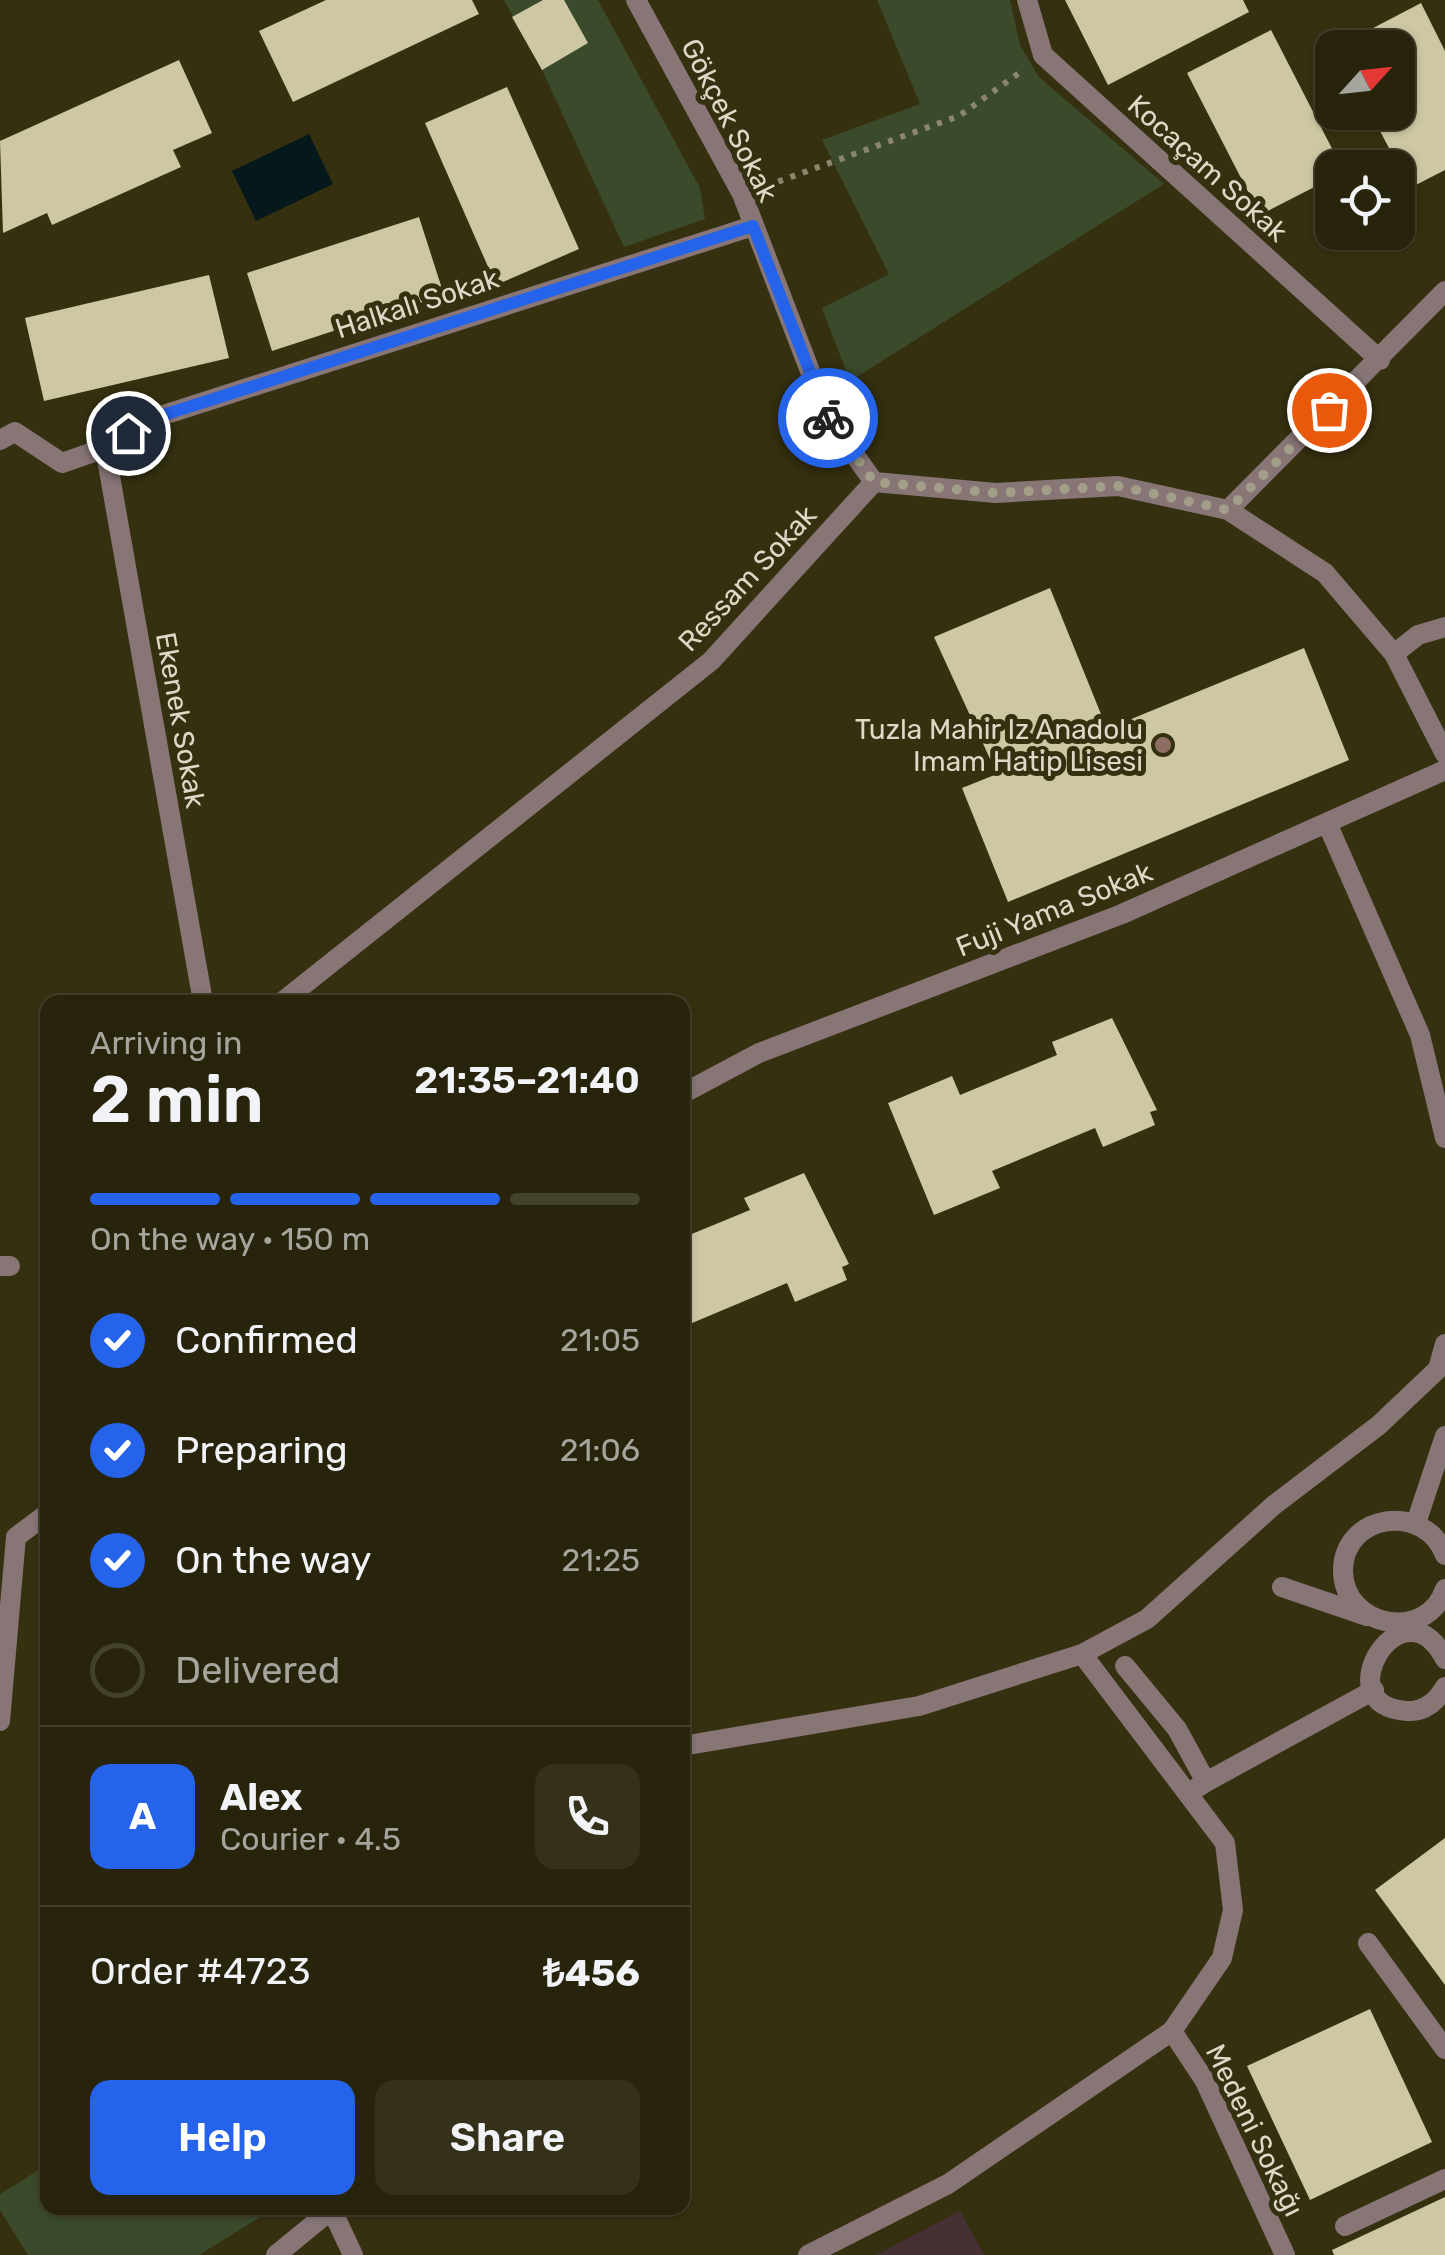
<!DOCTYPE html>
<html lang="en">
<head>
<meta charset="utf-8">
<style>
  :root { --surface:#28240c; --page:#34301a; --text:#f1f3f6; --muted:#a5a49d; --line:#44412d; --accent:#2563eb }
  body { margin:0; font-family:Rubik,sans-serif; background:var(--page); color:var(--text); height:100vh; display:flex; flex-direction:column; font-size:38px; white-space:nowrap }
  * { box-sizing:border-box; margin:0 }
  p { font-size:32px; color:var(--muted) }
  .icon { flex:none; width:55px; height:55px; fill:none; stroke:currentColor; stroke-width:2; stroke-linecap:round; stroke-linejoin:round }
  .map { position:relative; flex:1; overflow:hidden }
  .drawer { position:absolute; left:40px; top:995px; width:650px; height:1220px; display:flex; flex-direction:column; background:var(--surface); border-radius:20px; box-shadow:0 2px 8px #0004,0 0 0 2px var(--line) }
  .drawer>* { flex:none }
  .needle { width:65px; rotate:63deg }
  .fabs { position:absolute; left:1315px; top:30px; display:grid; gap:20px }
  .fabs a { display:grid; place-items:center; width:100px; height:100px; border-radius:20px; background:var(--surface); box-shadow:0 2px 8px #0004,0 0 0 2px var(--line); font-size:50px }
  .pin { position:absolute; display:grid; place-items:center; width:85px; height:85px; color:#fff; margin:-42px; border:5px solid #fff; border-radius:50%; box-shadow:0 2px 10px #0007 }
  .courier { position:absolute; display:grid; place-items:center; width:100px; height:100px; margin:-50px; border:8px solid #2563eb; border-radius:50%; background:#fff; color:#222; box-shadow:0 2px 12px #0007 }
  .overview em { font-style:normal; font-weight:600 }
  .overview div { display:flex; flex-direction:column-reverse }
  .overview { display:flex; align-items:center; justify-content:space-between; height:170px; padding:0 50px }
  h1 { font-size:65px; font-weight:600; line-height:75px }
  .bar { display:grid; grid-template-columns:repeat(4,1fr); gap:15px 10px; align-content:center; height:120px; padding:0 50px }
  .bar i { height:12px; border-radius:8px; background:var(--line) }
  .bar .selected { background:var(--accent) }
  .bar p { grid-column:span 4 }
  .line { display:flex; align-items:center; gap:25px; padding:0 50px; border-top:2px solid var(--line) }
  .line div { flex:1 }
  .round { display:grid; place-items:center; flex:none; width:105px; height:105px; border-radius:20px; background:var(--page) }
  ol { padding:0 50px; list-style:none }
  li { display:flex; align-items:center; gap:30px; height:110px }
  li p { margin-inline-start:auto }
  li .icon { padding:10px; border-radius:50%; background:var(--accent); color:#fff; stroke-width:4 }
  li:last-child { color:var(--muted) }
  li i { width:55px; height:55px; border:5px solid var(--line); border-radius:50% }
  .cta { display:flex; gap:20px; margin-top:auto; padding:20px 50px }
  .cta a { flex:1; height:115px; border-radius:20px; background:var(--accent); color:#fff; font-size:40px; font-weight:600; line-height:115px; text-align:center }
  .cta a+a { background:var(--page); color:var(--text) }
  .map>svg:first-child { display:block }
</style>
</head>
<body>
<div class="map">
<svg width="1445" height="2255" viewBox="0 0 1445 2255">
  <rect width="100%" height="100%" fill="#353010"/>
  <path fill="#453134" d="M960,2211L984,2255H876Z"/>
  <path fill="#3c4a2c" d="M504,0H598L700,188L705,219L624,247L542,70Z
    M877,0H1010L1020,45L1039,77L1164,184L850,381L822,308L889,274L822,140L920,104Z
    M47,2165L48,2208H275L199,2255H28L0,2210V2194Z"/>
  <path fill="#05191c" d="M309,134L333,184L256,221L232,171Z"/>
  <path fill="#cdc7a3" d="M326,0H472L479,14L293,102L259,31Z
    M543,0H564L588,43L542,70L512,17Z
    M1065,0H1243L1249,12L1108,85Z
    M1421,3L1445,51V170L1410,188L1370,112H1398V48H1335Z
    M1271,30L1342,168H1332V178L1260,215L1187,73Z
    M179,60L212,133L173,150L181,167L52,225L47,213L3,233L0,141Z
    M507,87L579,249L496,285L425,123Z
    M419,217L444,295L272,351L247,273Z
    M209,275L229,358L44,401L25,318Z
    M1050,588L1107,729L1304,648L1349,760L1008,902L962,788L997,774L934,637Z
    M1112,1018L1157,1110L1150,1112L1155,1125L1103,1147L1095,1128L992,1171L1000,1188L934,1215L888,1103L952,1076L960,1095L1057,1055L1052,1042Z
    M804,1173L849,1264L842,1267L847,1280L795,1302L787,1283L685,1326L692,1343L682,1347V1238L750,1210L744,1198Z
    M1445,1838V1985L1375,1890Z
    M1370,2009L1432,2142L1310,2200L1247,2066Z
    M1445,2197V2255H1334L1332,2250Z"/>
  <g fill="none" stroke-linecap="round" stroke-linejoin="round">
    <path stroke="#8b876e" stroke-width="6" stroke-dasharray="5 8" stroke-linecap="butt" d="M766,186L959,116L1022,71"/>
    <path stroke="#887677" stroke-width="20" d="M1368,1943L1445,2049
      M1345,2226L1445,2179"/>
    <path stroke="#887677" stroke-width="20" d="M636,0L742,194L828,418L874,482
      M1027,0L1043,55L1380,360
      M0,440L15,432L62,463L105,448L151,419L753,226
      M105,448L203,1002
      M1228,510L1445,291
      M1394,654L1418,635L1445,627
      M1327,823L1420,1035L1445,1138
      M282,1002L711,661L874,482L996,493L1118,486L1228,510L1325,573L1394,654L1445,754
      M682,1094L759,1053L1122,914L1445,770
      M0,1266H10
      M1416,1523L1445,1436
      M1445,1555C1425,1502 1343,1513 1343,1571C1344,1628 1427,1643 1445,1589
      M1282,1587L1367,1616
      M1445,1659C1403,1577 1323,1707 1407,1711C1425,1712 1437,1701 1445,1687
      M1125,1666L1177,1729L1206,1782L1195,1789
      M0,1721L16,1537L48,1513
      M682,1746L919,1706L1082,1654L1147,1619L1274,1505L1379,1425L1438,1369L1445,1344
      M1206,1782L1374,1690
      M1172,2031L1205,2081L1285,2255
      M331,2208L353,2255
      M276,2255L331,2210
      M808,2255L948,2184L1172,2031L1222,1958L1233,1910L1225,1843L1082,1654"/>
  </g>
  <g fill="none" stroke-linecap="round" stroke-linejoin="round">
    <path stroke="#a29e87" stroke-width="10" stroke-dasharray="0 18" d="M828,418L874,482L996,493L1118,486L1228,510L1329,410"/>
    <path stroke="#2563eb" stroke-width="12" d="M128,433L151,419L753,226L828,418"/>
  </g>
  <circle fill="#8d6e63" stroke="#353010" stroke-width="4" cx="1163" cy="745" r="10"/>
  <g text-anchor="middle" stroke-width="10" stroke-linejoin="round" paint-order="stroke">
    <g font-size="28" fill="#dcd9c7" stroke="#353010">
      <text transform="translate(730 120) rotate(63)" y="10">Gökçek Sokak</text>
      <text transform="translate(1208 168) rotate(42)" y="10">Kocaçam Sokak</text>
      <text transform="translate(417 303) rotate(-18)" y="10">Halkalı Sokak</text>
      <text transform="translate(747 578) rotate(-47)" y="10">Ressam Sokak</text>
      <text transform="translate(181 720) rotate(80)" y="10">Ekenek Sokak</text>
      <text transform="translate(1054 909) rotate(-22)" y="10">Fuji Yama Sokak</text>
      <text transform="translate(1255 2130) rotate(64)" y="10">Medeni Sokağı</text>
    </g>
    <g font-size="28" fill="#dcd9c7" stroke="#353010" text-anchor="end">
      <text x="1143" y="739">Tuzla Mahir Iz Anadolu<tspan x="1143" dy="32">Imam Hatip Lisesi</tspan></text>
    </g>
  </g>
</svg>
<div class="fabs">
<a><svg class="needle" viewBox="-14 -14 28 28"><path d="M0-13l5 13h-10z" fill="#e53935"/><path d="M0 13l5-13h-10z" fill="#a5a49d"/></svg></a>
<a><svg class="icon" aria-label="locate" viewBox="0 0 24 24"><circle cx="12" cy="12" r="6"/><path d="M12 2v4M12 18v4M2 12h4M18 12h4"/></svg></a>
</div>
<div class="pin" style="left:1329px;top:410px;background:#ea580c"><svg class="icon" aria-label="bag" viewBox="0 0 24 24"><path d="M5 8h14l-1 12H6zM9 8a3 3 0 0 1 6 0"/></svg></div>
<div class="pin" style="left:128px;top:433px;background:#1f2937"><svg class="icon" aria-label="home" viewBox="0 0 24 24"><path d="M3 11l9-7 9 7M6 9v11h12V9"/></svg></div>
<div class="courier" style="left:828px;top:418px"><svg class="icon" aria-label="bike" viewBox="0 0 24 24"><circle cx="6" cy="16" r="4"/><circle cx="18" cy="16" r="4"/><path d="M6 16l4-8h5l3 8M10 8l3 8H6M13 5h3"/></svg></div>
<section class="drawer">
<div class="overview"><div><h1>2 min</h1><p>Arriving in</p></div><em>21:35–21:40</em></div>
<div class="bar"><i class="selected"></i><i class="selected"></i><i class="selected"></i><i></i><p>On the way · 150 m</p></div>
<ol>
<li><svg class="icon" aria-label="check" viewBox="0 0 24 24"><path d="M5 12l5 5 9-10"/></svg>Confirmed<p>21:05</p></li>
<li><svg class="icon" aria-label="check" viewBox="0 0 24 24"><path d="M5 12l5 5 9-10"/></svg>Preparing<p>21:06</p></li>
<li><svg class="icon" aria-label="check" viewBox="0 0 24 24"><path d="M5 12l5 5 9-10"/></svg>On the way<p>21:25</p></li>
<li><i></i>Delivered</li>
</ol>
<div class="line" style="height:180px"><b class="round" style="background:var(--accent);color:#fff">A</b><div><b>Alex</b><p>Courier · 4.5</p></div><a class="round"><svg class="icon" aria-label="phone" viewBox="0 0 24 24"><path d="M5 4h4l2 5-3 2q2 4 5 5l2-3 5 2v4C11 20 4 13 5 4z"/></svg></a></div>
<div class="line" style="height:130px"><div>Order #4723</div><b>₺456</b></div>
<div class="cta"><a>Help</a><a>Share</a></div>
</section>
</div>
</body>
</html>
